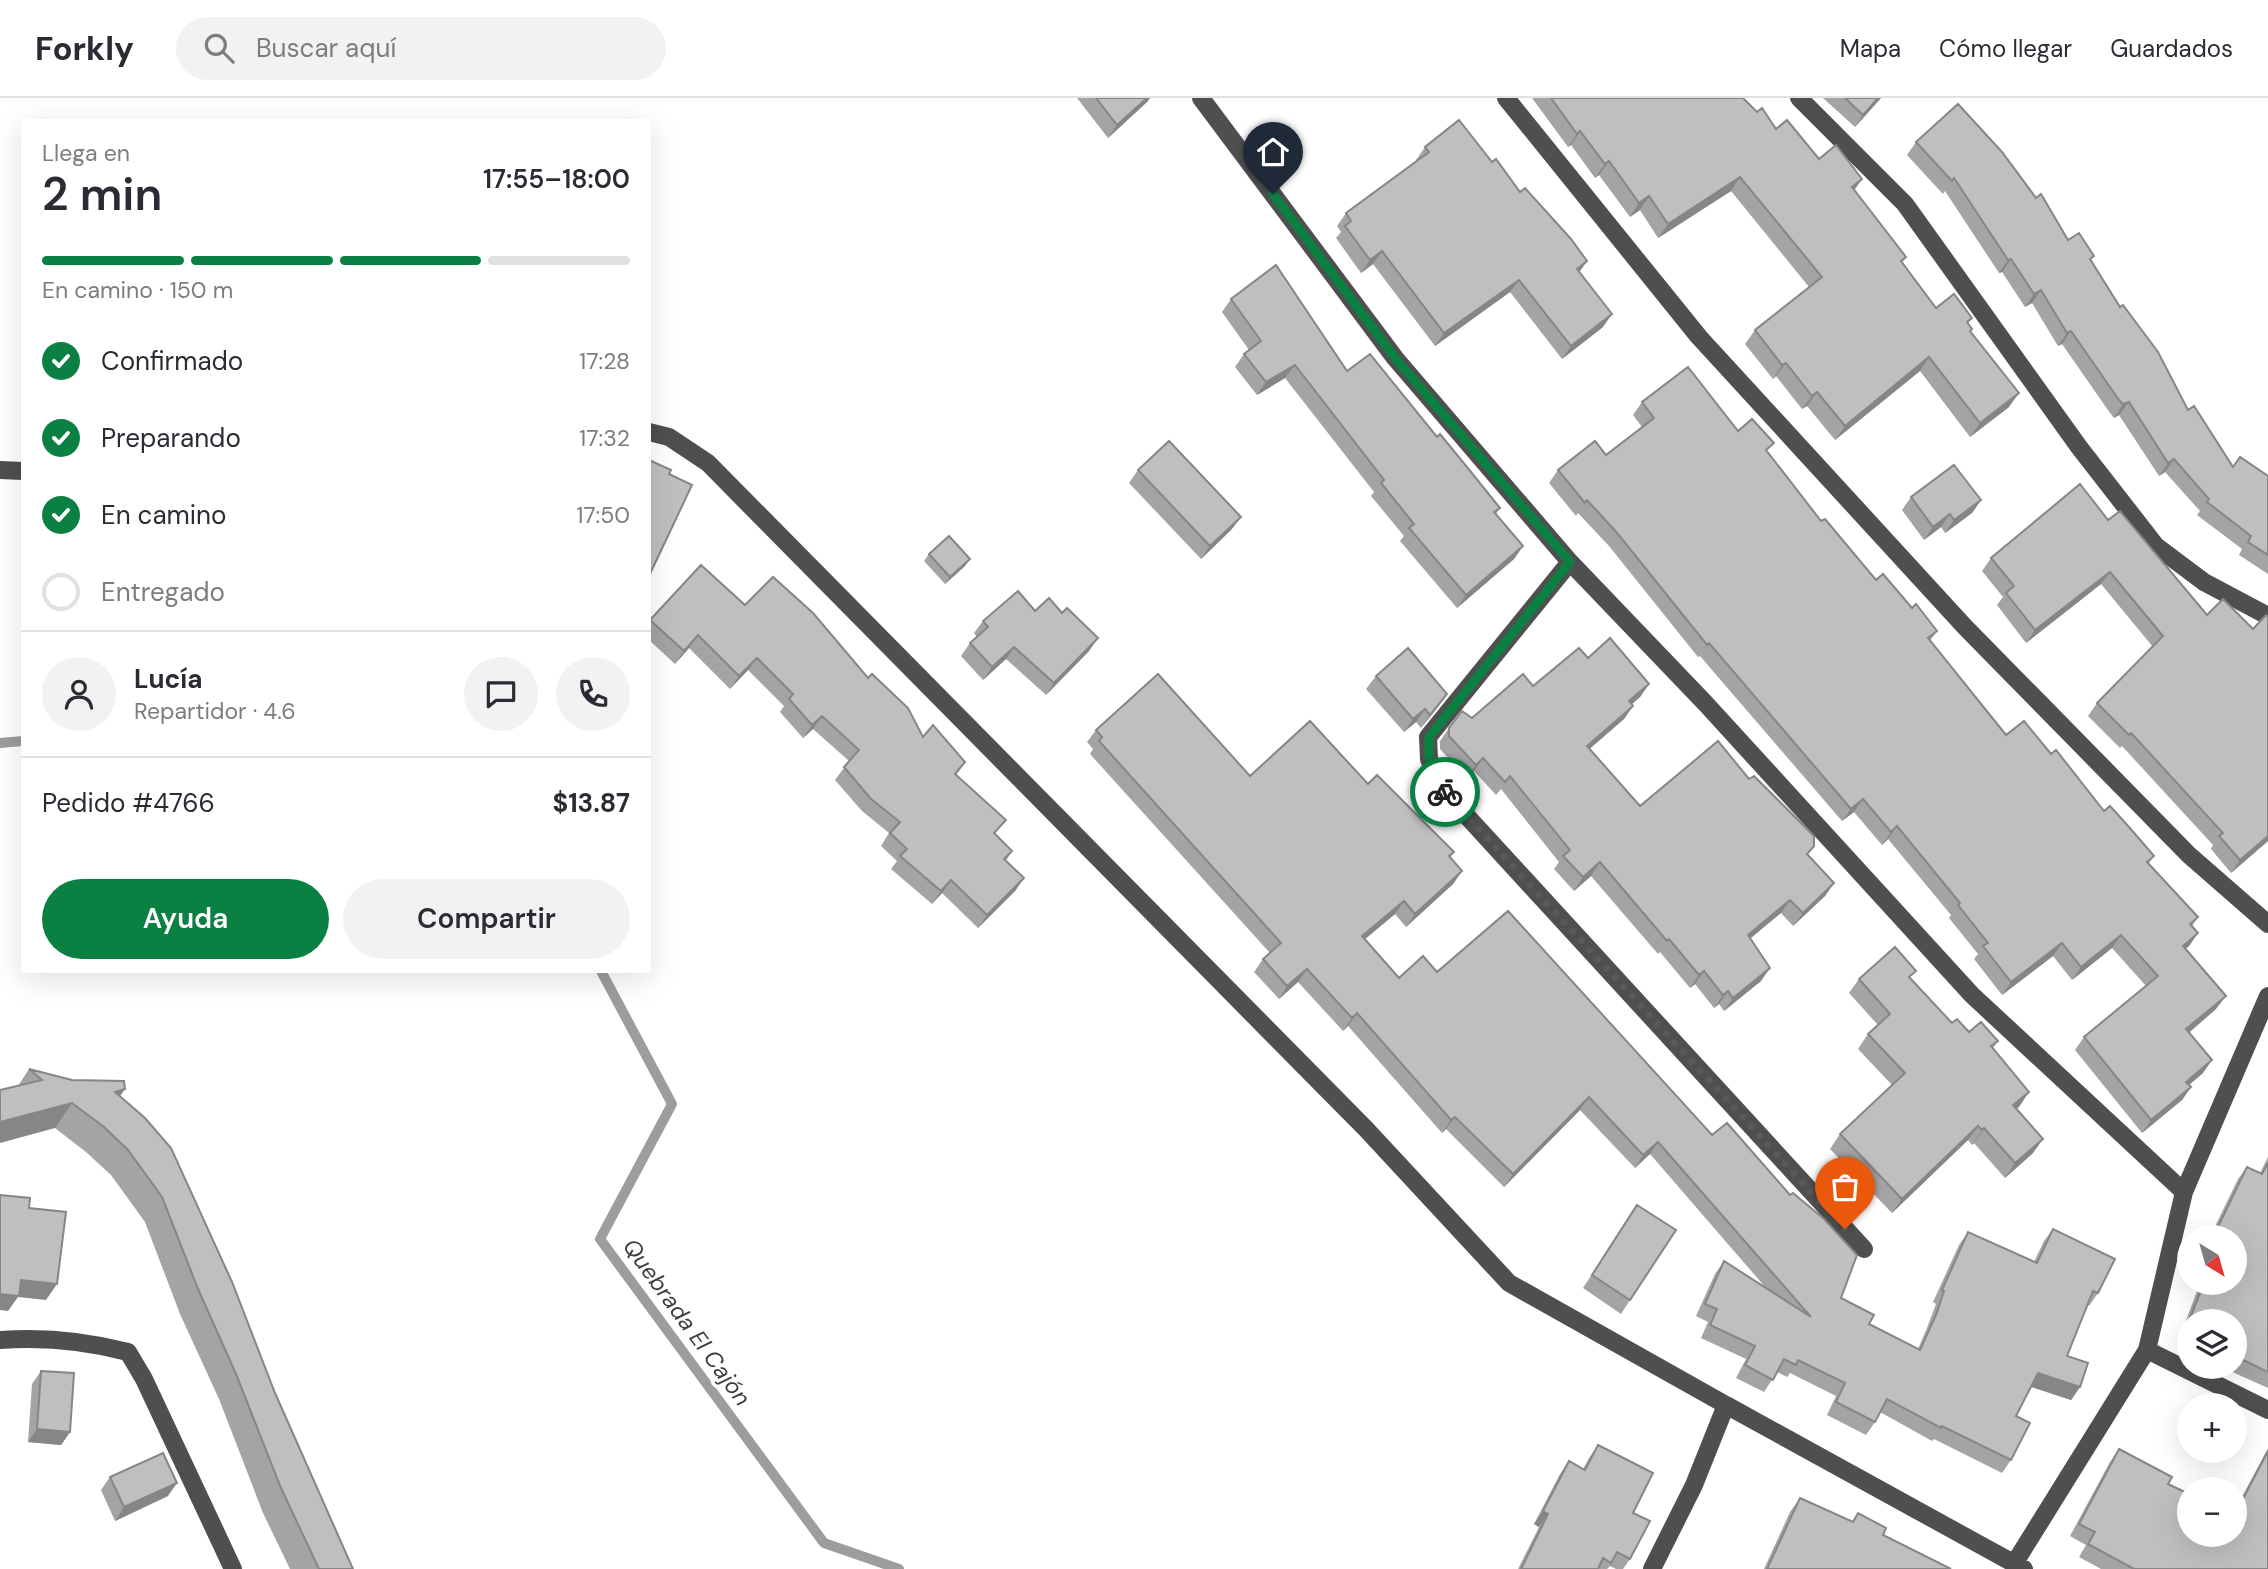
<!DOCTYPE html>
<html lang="es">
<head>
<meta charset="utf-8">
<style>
  :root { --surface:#fff; --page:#f2f2f3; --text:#2b2b33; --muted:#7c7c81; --line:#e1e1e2; --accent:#0b8043 }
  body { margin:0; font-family:"DM Sans",sans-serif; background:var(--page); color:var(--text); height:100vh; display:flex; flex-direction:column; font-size:26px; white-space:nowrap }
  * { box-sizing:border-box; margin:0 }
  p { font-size:23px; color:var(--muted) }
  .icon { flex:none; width:38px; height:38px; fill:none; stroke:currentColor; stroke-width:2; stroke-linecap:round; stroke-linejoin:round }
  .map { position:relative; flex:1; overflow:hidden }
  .side { position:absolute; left:21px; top:21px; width:630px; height:854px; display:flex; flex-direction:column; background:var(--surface); border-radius:0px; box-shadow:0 7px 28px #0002 }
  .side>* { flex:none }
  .needle { width:46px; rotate:143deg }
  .controls { position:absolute; left:2177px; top:1127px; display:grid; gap:14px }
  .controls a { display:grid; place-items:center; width:70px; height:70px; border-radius:50%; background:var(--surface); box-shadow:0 7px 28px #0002; font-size:35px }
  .pin { position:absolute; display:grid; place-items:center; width:60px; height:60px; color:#fff; margin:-72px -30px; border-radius:50% 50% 50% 0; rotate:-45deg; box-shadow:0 0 7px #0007 }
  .pin .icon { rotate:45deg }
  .courier { position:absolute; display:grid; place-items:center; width:70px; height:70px; margin:-35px; border:5px solid #0b8043; border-radius:50%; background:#fff; color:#222; box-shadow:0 2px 9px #0007 }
  .summary em { font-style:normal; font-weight:600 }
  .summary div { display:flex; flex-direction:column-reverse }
  .summary { display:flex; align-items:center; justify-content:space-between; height:119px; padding:0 21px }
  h1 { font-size:46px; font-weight:600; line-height:52px }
  .bar { display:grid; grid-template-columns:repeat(4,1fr); gap:10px 7px; align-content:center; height:84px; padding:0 21px }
  .bar i { height:9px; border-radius:5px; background:var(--line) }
  .bar .selected { background:var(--accent) }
  .bar p { grid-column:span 4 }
  .line { display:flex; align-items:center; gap:18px; padding:0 21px; border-top:2px solid var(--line) }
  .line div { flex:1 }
  .round { display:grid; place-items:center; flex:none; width:74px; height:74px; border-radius:37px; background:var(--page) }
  ol { padding:0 21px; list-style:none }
  li { display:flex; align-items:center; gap:21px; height:77px }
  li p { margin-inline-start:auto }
  li .icon { padding:7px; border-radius:50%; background:var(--accent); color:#fff; stroke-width:4 }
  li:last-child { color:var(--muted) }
  li i { width:38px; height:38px; border:4px solid var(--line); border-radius:50% }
  .button { display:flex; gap:14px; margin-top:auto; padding:14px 21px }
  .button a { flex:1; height:80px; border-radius:42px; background:var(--accent); color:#fff; font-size:28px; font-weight:600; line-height:80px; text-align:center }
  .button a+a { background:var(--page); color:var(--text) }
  header { display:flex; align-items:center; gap:42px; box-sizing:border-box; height:98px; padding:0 35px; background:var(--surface); border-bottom:2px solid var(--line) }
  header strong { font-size:33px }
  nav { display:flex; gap:38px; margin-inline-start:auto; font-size:24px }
  .search { width:490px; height:63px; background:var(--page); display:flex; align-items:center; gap:18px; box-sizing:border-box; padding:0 24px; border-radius:38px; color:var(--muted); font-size:26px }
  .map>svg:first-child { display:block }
</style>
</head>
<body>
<header>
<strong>Forkly</strong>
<div class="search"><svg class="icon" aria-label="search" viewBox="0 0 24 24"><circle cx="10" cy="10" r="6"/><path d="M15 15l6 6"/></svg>Buscar aquí</div>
<nav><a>Mapa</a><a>Cómo llegar</a><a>Guardados</a></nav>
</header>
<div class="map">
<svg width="2268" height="1471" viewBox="0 0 2268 1471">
  <rect width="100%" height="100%" fill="#fff"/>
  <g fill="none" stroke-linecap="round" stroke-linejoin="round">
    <path stroke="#9d9d9d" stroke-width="10" d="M0,645L23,643
      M601,873L672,1006L600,1141L824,1445L899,1471"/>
    <path stroke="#4f4f4f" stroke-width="18" d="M1201,0L1395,260L1570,464L1706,606L1972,897L2184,1094
      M1506,0L1699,239L1965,529L2189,757L2268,826
      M1799,0L1905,106L2079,349L2156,448L2204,484L2268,518
      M649,334L669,339L708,365L1366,1031L1509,1185L1726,1307L1694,1387L1652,1471
      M0,372L23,373
      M1570,464L1428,639L1429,661L1442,691L1864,1151
      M0,1242C42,1239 86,1243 128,1254L144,1281L233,1471
      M2147,1252L2268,1312
      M1726,1307L2024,1471
      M2014,1466L2147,1252L2184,1094L2268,898"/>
  </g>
  <path fill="#a4a4a4" d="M1077,0H1150L1147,4L1108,40Z
    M1532,0H1743L1757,14L1776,31L1819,61L1854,92L1906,159L1902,165L1936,210L1972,220L1968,225L1970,233L2009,309L1970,339L1920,273L1835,342L1807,308L1802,311L1776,278L1773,281L1745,246L1755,232L1809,189L1731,93L1658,140L1640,112L1630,119L1599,77L1595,80L1571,47L1568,49Z
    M1823,0H1881L1855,29Z
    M1916,44L2036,100L2068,142L2091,162L2120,209L2188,312L2233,369L2268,378V476L2239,457L2242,451L2197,417L2200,413L2165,374L2159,378L2119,317L2114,320L2110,315L2062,246L2058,248L2032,205L2025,209L2002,174L1999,175L1945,93L1943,96L1907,57Z
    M1425,49L1492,64L1587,163L1579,174L1603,229L1562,261L1510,194L1435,248L1373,166L1361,175L1336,140L1341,134L1337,128L1346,115L1417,63L1416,62Z
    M1231,201L1347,273L1437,339L1500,410L1496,416L1523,448L1514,461L1457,510L1400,443L1404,438L1371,398L1374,394L1285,280L1257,297L1235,269L1244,256L1249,252L1222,214Z
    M1642,304L1738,333L1768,355L1821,423L1876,482L1912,510L1937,533L1930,543L2006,637L2051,656L2104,713L2154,758L2148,766L2198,819L2192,828L2198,835L2189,848L2185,851L2216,911L2189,935L2203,975L2189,987L2191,989L2182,1002L2142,1035L2075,952L2084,939L2146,888L2112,850L2072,882L2053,858L2002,897L1974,861L1978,856L1949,820L1951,817L1888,741L1882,747L1854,714L1842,723L1700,558L1698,559L1609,448L1578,415L1576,418L1549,385L1558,372L1606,357L1642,329L1633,317Z
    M1138,372L1241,419L1231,432L1201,461L1129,385Z
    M1911,399L1981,402L1972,415L1945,435L1941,429L1924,442L1902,412Z
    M2108,422L2207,517L2253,531L2268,519V743L2231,775L2211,751L2213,747L2122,648L2120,650L2088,618L2097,605L2153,549L2101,486L2026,545L1997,507L2003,499L1982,473L1991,460Z
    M929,456L965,468L945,486L924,463Z
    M701,467L745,507L868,580L923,639L965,664L956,677L995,736L1012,753L1006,763L1024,780L1015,793L978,830L942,795L932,806L891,771L897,763L881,748L889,735L862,713L835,682L849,663L813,631L803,640L780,614L784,608L748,572L730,591L689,550L675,566L649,542V523Z
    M1035,513L1089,553L1046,597L1006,561L983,582L961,558L970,545L977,539L974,535L983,523Z
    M1588,560L1649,586L1640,599L1632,606L1633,608L1624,621L1589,651L1640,708L1808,757L1834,785L1825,798L1793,828L1781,815L1750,840L1761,883L1724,913L1719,906L1714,910L1695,886L1690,890L1660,854L1658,856L1591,778L1574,793L1554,771L1559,764L1501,691L1496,697L1474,673L1466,680L1440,651V643L1449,630L1472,620Z
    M1376,578L1438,609L1421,630L1416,624L1404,634L1366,591Z
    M1096,632L1250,678L1368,686L1454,754L1450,760L1462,773L1453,786L1406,829L1395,816L1365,841L1399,880L1437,874L1508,813L1841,1200L1869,1226L1918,1251L1927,1230L1936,1206L1933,1204L1959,1147L1968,1134L2034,1164L2044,1143L2053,1131L2098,1195L2089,1208L2088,1207L2067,1258L2080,1289L2071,1302L2031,1289L2016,1318L2011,1362L2002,1375L1934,1341L1932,1343L1880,1314L1875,1324L1866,1337L1827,1317L1836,1298L1790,1275L1787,1279L1777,1274L1764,1294L1736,1280L1746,1261L1701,1240L1708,1224L1696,1218L1715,1176L1724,1163L1766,1190L1650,1056L1635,1070L1580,1012L1504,1089L1446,1031L1442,1035L1348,928L1343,933L1298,884L1279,901L1254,874L1263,861L1270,855L1090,656L1093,651L1087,644Z
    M1911,880L1952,925L1969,934L1998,943L1993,950L2029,994L2016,1011L2033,1055L2005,1080L1974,1045L1972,1047L1968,1042L1892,1115L1830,1051L1840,1036L1892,987L1858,951L1868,936L1878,927L1849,895L1859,881Z
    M29,971L72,982L125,991L120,998L275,1295L353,1471H290L263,1415L219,1301L180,1216L145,1124L111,1077L86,1054L55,1030L18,988Z
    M2268,1059V1290L2221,1269H2235V1223H2189V1254L2183,1251L2179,1241L2200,1185H2235V1139H2210L2238,1081L2247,1069L2260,1075Z
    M1637,1107L1630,1202L1621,1216L1583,1190Z
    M41,1273L70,1334L61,1347L28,1344L32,1286Z
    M1598,1347L1633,1415L1630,1461L1623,1471H1616L1610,1468L1607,1471H1518L1539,1429L1534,1426L1560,1376L1569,1363L1583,1371L1589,1360Z
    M2268,1350V1471H2101L2079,1459L2086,1447L2070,1438L2110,1364L2119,1351L2168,1386L2235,1437V1412Z
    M110,1379L168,1398L115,1423L101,1392Z
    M1800,1400L1852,1424L1858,1415L1883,1437L1951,1471H1764L1790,1414Z"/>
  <path fill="#868686" d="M1147,0H1150L1147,4L1108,40L1117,27Z
    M1878,0H1881L1855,29L1863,17Z
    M1580,33L1571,47L1568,49L1577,36Z
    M1609,63L1599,77L1595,80L1605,66Z
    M1740,79L1731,93L1658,140L1668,126Z
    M1862,81L1853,94L1852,89Z
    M1649,98L1640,112L1630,119L1639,105Z
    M1382,153L1373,166L1361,175L1370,162Z
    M2011,161L2002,174L1999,175L2008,162Z
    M1587,163L1578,176L1577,171Z
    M1519,182L1510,194L1435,248L1444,235Z
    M2041,192L2032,205L2025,209L2034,196Z
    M1612,216L1603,229L1562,261L1571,248Z
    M2071,233L2062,246L2058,248L2067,235Z
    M1929,259L1920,273L1835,342L1845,328Z
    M1786,265L1776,278L1773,281L1782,267Z
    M1295,267L1285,280L1257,297L1266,284Z
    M1817,294L1807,308L1802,311L1812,298Z
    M2019,295L2009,309L1970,339L1980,325Z
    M2129,304L2119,317L2114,320L2123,306Z
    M2174,361L2165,374L2159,378L2168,365Z
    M1981,402L1972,415L1945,435L1954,422Z
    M1950,416L1941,429L1924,442L1933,429Z
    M1241,419L1231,432L1201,461L1210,448Z
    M1523,448L1514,461L1457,510L1466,497Z
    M970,461L965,468L945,486L950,479Z
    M2110,474L2101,486L2026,545L2035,532Z
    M698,537L689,550L675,566L684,553Z
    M1098,540L1089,553L1046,597L1054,585Z
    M1014,549L1006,561L983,582L992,569Z
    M757,560L748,572L730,591L739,578Z
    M1649,586L1640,599L1620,616L1629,603Z
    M1447,596L1438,609L1421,630L1430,617Z
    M1633,608L1624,621L1578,661L1587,648Z
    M1425,611L1416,624L1404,634L1413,621Z
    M822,618L813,631L803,640L812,627Z
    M1483,660L1474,673L1466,680L1476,667Z
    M1863,701L1854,714L1842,723L1851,711Z
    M1897,728L1888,741L1882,747L1891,734Z
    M2268,738V743L2231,775L2240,762Z
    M1600,764L1591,778L1574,793L1583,779Z
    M1462,773L1453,786L1406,829L1415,816Z
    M1024,780L1015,793L978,830L987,817Z
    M951,782L942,795L932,806L941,793Z
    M1834,785L1825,798L1793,828L1803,815Z
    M1790,802L1781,815L1739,850L1748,837Z
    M1404,803L1395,816L1353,851L1362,838Z
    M2198,835L2189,848L2173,861L2183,848Z
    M2121,837L2112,850L2072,882L2081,869Z
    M2062,845L2053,858L2002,897L2011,884Z
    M1770,870L1761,883L1724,913L1733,900Z
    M1307,871L1298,884L1279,901L1287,888Z
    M1704,873L1695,886L1690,890L1699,877Z
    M1728,893L1719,906L1714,910L1723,897Z
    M2226,898L2216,911L2177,944L2186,931Z
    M1357,915L1348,928L1343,933L1352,920Z
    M2212,962L2203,975L2177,997L2186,984Z
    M2191,989L2182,1002L2142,1035L2151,1022Z
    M125,991L107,1016L115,994Z
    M2029,994L2019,1009L2003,1021L2013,1007Z
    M1589,999L1580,1012L1504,1089L1513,1076Z
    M72,1005L55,1030L0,1045V1024Z
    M1455,1019L1446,1031L1442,1035L1451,1022Z
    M1978,1028L1968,1042L1892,1115L1902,1101Z
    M1984,1030L1974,1045L1972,1047L1982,1032Z
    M2043,1041L2033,1055L2005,1080L2015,1065Z
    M1658,1044L1650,1056L1635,1070L1643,1057Z
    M21,1182L57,1186L46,1202L18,1199L8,1213L0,1212V1196Z
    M2038,1275L2080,1289L2071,1302L2029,1288Z
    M37,1331L70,1334L61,1347L28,1344Z
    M177,1385L168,1398L115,1423L124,1409Z
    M1543,1413L1548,1416L1539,1429L1534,1426Z"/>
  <path fill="#bfbfbf" stroke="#868686" stroke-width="2" d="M1096,0H1147L1117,27Z
    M1551,0H1743L1757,14L1762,10L1776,31L1787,22L1819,61L1836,47L1862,81L1852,89L1906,159L1901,163L1936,210L1954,196L1972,220L1967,224L1972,231L1970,233L2019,295L1980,325L1929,259L1845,328L1817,294L1812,298L1786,265L1782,267L1755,232L1822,179L1740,79L1668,126L1649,98L1639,105L1609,63L1605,66L1580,33L1577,36Z
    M1845,0H1878L1863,17Z
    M1958,6L2002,54L2036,100L2041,96L2068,142L2079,135L2094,158L2090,161L2120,209L2123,207L2158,254L2188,312L2194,308L2233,369L2240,359L2268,378V457L2248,444L2251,438L2207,404L2209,401L2174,361L2168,365L2129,304L2123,306L2119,302L2071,233L2067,235L2041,192L2034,196L2011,161L2008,162L1954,80L1952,83L1916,44Z
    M1459,22L1492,64L1496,61L1520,94L1525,90L1571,141L1587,163L1577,171L1612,216L1571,248L1519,182L1444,235L1382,153L1370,162L1345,128L1351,123L1346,115L1429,54L1425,49Z
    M1276,167L1347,273L1370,256L1437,339L1440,336L1471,374L1500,410L1494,414L1523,448L1466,497L1409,430L1414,426L1381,385L1384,382L1295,267L1266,284L1244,256L1261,243L1231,201Z
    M1688,269L1738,333L1752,321L1774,345L1766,352L1821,423L1825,421L1876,482L1883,476L1912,510L1916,506L1937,533L1928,540L2006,637L2024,623L2051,656L2056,652L2104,713L2110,708L2129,729L2154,758L2147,764L2198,819L2190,826L2198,835L2183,848L2226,898L2186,931L2212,962L2186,984L2191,989L2151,1022L2084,939L2158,878L2121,837L2081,869L2062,845L2011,884L1983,848L1988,845L1958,807L1960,805L1897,728L1891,734L1863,701L1851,711L1709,545L1707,547L1618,436L1587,402L1585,405L1558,372L1595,343L1606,357L1654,320L1642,304Z
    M1169,343L1241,419L1210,448L1138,372Z
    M649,362L671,372L669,376L692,387L649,478Z
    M1954,367L1981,402L1954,422L1950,416L1933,429L1911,399Z
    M2080,386L2108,422L2120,413L2207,517L2223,501L2253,531L2266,517L2268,519V738L2240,762L2219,738L2223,735L2131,635L2129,637L2097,605L2163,538L2110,474L2035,532L2006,495L2014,488L1991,460Z
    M949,438L970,461L950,479L929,456Z
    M701,467L745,507L773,479L813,515L868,580L872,576L908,610L923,639L933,627L965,664L955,676L1006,722L994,735L1012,753L1004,761L1024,780L987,817L951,782L941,793L900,758L907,751L890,735L900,724L871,701L844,669L859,652L822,618L812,627L789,601L793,596L757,560L739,578L698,537L684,553L650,522Z
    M1018,493L1035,513L1049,500L1062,515L1067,510L1098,540L1054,585L1014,549L992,569L970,545L988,529L983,523Z
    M1610,540L1649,586L1629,603L1633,608L1587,648L1640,708L1718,643L1749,681L1754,678L1814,738V748L1807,756L1834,785L1803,815L1790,802L1748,837L1770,870L1733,900L1728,893L1723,897L1704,873L1699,877L1669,841L1667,843L1600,764L1583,779L1563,758L1570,752L1510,678L1505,684L1483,660L1476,667L1449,638V630L1462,613L1472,620L1523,576L1533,588L1579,550L1588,560Z
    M1408,550L1447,596L1430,617L1425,611L1413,621L1376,578Z
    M1158,576L1250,678L1310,623L1368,686L1377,677L1454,754L1449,758L1462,773L1415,816L1404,803L1362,838L1399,880L1423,858L1437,874L1508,813L1712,1037L1727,1025L1790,1097L1793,1095L1824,1121L1857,1157L1841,1200L1874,1217L1869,1226L1920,1252L1936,1217L1944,1193L1942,1192L1968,1134L2037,1165L2053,1131L2115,1161L2098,1195L2093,1193L2067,1258L2088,1265L2080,1289L2038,1275L2016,1318L2030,1325L2011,1362L1942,1328L1941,1330L1887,1301L1875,1324L1836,1304L1845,1285L1798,1262L1796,1267L1784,1261L1773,1282L1745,1267L1755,1248L1710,1227L1717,1211L1705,1206L1724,1163L1811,1219L1658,1044L1643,1057L1589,999L1513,1076L1455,1019L1451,1022L1357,915L1352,920L1307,871L1287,888L1263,861L1281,845L1099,643L1102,639L1096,632Z
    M1895,849L1916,873L1909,879L1952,925L1957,921L1969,934L1981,924L1998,943L1991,948L2029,994L2013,1007L2043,1041L2015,1065L1984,1030L1982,1032L1978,1028L1902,1101L1840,1036L1905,975L1868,936L1890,916L1859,881Z
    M29,971L72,982L124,983L125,991L115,994L145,1020L171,1050L232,1184L275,1295L353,1471H319L281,1390L236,1276L198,1191L162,1099L128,1052L104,1029L72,1005L0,1024V992L42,982Z
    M2268,1065V1274L2235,1258V1223H2189V1232L2187,1228L2204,1185H2235V1139H2213L2247,1069L2262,1076Z
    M0,1097L30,1100L29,1110L66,1114L57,1186L21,1182L19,1198L0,1196Z
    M1637,1107L1676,1132L1630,1202L1592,1177Z
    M41,1273L74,1275L70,1334L37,1331Z
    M1598,1347L1653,1375L1633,1415L1650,1423L1630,1461L1617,1454L1611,1465L1603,1460L1598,1471H1521L1548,1416L1543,1413L1569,1363L1585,1372Z
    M2119,1351L2172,1379L2168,1386L2189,1396V1437H2235V1416L2268,1353V1471H2134L2088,1446L2095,1434L2079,1426Z
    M163,1355L177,1385L124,1409L110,1379Z
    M1800,1400L1853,1424L1858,1415L1886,1430L1883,1437L1951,1471H1767Z"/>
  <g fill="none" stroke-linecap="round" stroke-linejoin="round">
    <path stroke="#595959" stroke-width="7" stroke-dasharray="0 12.6" d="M1445,694L1845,1131"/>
    <path stroke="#0b8043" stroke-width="9" d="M1273,96L1395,260L1570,464L1429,639V661L1445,694"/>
  </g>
  <g text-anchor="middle" stroke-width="7" stroke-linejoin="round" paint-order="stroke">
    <g font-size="23" font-style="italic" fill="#3e3e3e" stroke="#fff">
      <text transform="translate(687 1224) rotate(54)" y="8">Quebrada El Cajón</text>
    </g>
  </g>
</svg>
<div class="controls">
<a><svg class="needle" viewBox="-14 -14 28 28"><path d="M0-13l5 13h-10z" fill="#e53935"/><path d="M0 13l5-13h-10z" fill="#7c7c81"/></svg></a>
<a><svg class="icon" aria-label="layers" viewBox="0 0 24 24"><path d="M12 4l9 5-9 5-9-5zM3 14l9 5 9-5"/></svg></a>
<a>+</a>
<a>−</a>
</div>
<div class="pin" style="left:1845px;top:1131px;background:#ea580c"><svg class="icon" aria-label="bag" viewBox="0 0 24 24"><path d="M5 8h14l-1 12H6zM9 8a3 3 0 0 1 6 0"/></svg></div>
<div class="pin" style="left:1273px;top:96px;background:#1f2937"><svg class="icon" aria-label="home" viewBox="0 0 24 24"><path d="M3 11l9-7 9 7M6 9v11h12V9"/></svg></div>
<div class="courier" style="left:1445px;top:694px"><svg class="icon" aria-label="bike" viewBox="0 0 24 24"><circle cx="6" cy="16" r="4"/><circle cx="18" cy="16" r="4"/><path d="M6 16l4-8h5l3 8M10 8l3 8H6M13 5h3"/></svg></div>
<section class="side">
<div class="summary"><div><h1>2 min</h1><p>Llega en</p></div><em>17:55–18:00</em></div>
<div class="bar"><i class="selected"></i><i class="selected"></i><i class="selected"></i><i></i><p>En camino · 150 m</p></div>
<ol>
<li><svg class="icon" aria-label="check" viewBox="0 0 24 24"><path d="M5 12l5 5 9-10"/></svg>Confirmado<p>17:28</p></li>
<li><svg class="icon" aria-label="check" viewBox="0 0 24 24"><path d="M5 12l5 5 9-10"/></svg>Preparando<p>17:32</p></li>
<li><svg class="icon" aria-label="check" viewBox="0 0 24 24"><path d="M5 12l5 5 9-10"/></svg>En camino<p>17:50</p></li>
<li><i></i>Entregado</li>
</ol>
<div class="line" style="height:126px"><a class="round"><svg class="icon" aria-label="person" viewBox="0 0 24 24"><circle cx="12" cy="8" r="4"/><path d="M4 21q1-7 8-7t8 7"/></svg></a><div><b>Lucía</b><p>Repartidor · 4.6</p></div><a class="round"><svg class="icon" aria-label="chat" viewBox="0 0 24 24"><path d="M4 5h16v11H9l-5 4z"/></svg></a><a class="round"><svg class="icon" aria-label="phone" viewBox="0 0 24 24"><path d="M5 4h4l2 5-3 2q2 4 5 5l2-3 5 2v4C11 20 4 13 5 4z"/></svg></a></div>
<div class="line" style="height:91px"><div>Pedido #4766</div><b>$13.87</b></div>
<div class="button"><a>Ayuda</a><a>Compartir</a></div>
</section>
</div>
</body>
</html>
